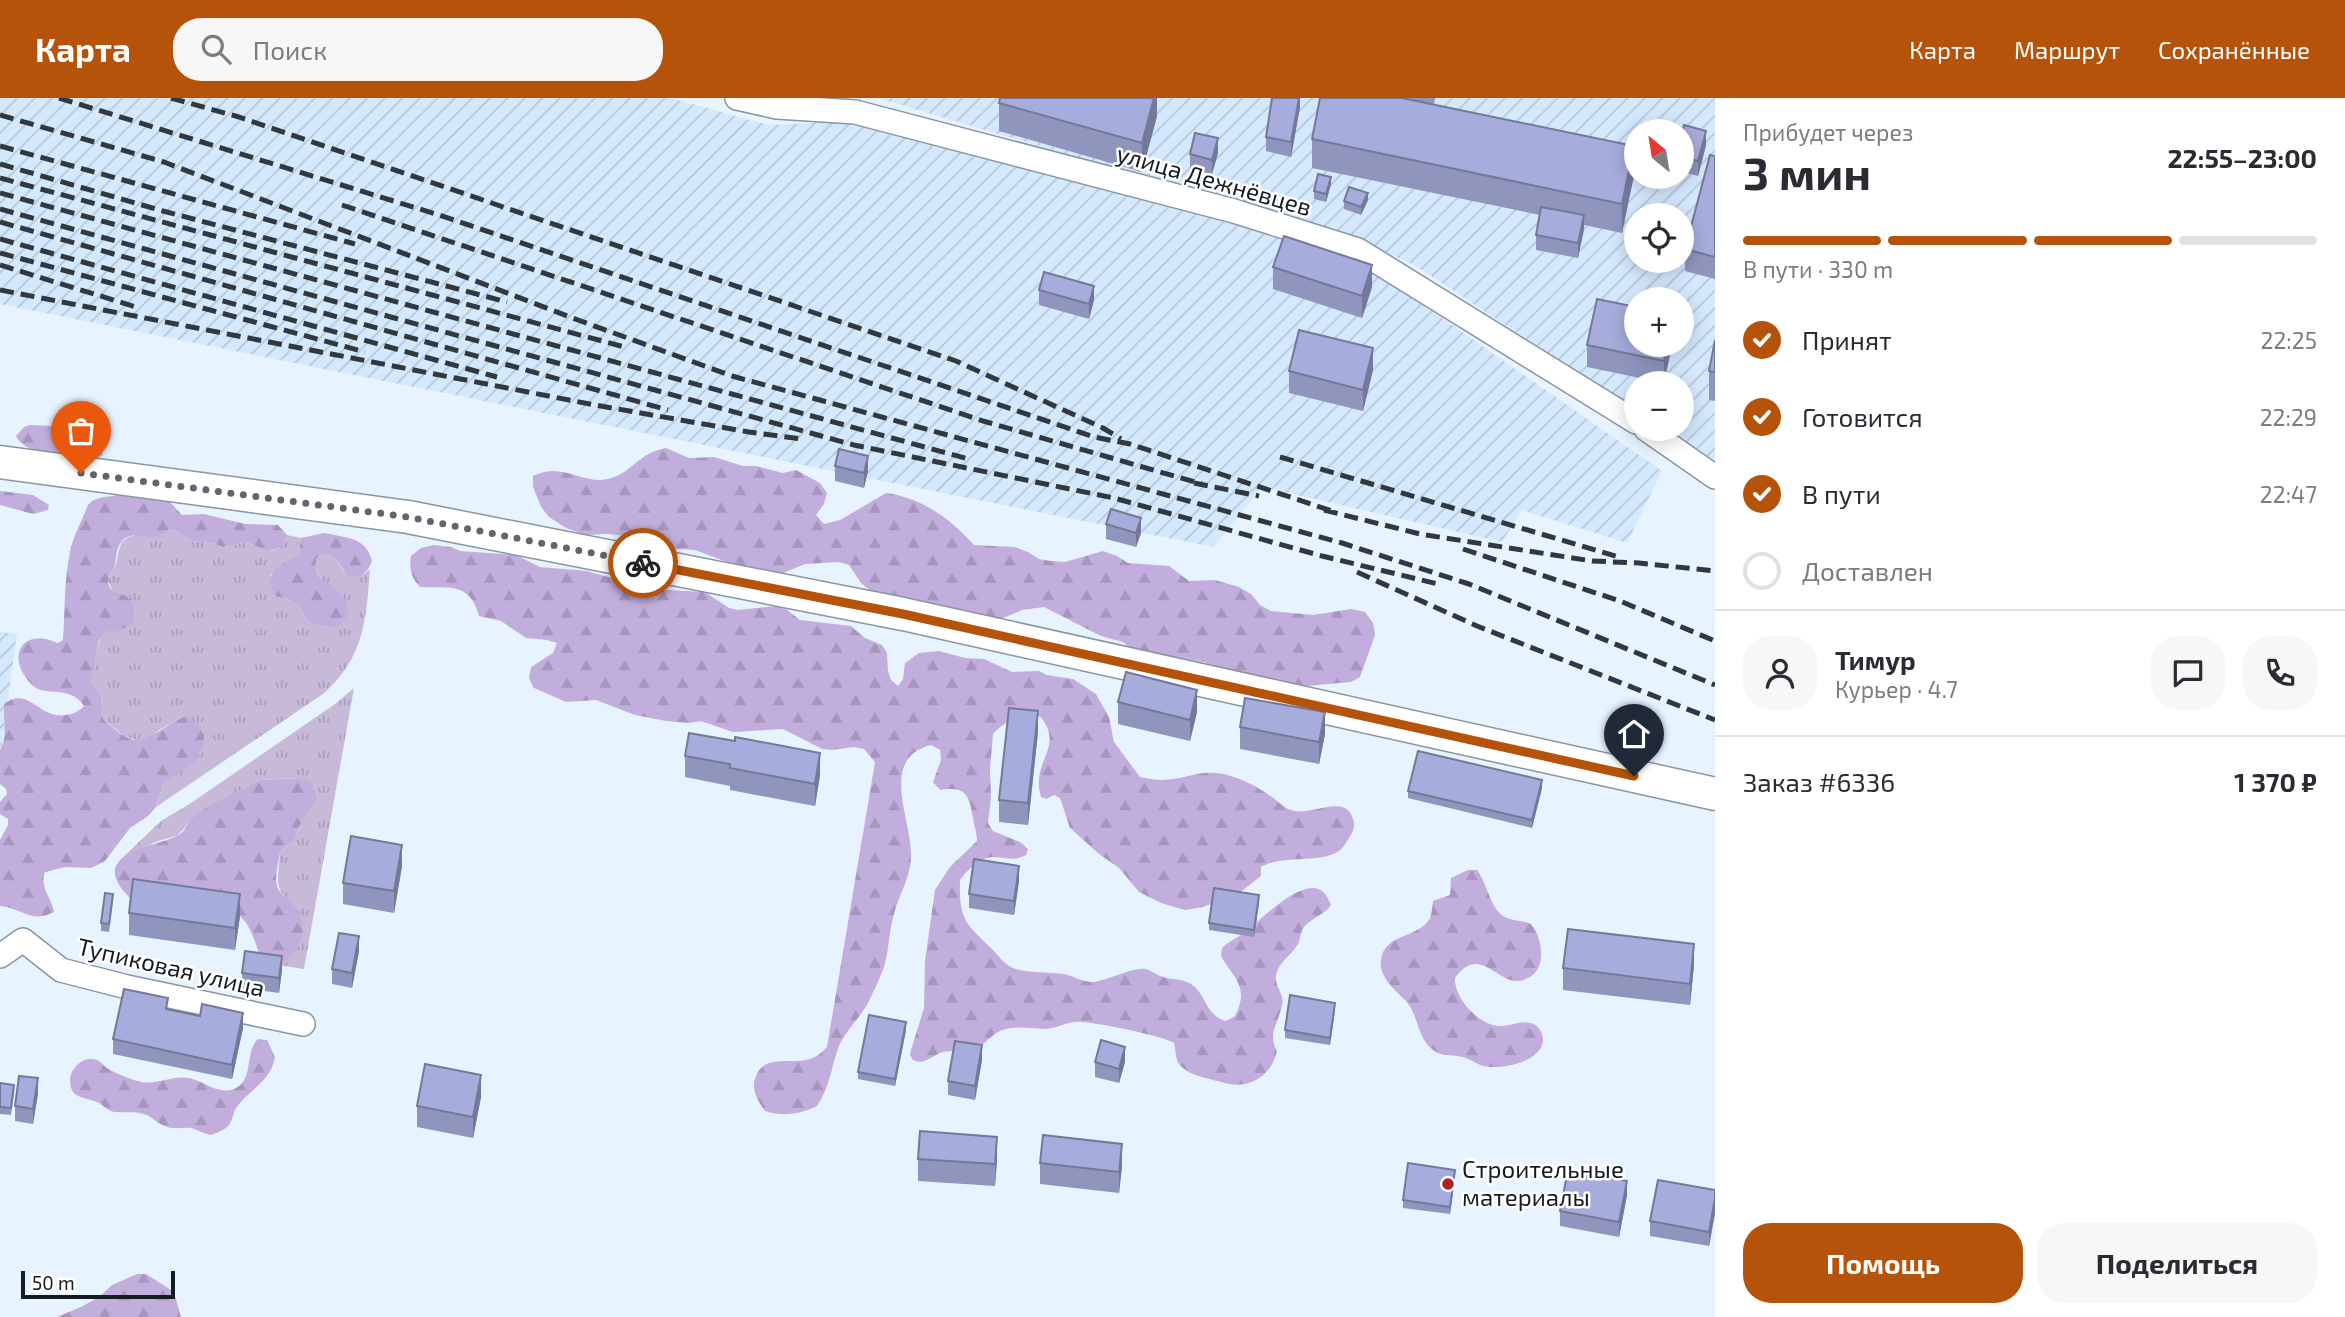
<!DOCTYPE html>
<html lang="ru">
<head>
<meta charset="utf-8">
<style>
  :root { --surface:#fff; --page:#f7f7f7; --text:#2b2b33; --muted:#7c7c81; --line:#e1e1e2; --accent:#b45309 }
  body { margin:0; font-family:"Exo 2",sans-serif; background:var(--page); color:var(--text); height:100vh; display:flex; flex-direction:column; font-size:26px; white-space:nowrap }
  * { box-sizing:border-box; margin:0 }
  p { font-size:23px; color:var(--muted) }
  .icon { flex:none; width:38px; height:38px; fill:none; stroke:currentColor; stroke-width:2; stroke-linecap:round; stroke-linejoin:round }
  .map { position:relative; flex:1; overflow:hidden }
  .details { display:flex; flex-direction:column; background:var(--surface); width:630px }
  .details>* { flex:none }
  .needle { width:46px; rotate:330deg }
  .fabs { position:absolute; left:1624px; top:21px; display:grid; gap:14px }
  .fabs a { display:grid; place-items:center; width:70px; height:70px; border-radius:50%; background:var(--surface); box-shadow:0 4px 18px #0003; font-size:35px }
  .scale { position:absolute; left:21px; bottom:18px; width:154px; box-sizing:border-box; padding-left:7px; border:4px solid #161b20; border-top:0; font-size:19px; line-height:24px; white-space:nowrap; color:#161b20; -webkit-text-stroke:5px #fff; paint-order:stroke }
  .pin { position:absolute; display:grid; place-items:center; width:60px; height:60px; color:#fff; margin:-72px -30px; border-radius:50% 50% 50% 0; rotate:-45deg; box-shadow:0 0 7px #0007 }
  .pin .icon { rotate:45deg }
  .courier { position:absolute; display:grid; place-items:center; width:70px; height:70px; margin:-35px; border:5px solid #b45309; border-radius:50%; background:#fff; color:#222; box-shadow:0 2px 9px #0007 }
  .overview em { font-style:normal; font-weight:700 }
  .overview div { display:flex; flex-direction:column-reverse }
  .overview { display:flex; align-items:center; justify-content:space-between; height:119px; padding:0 28px }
  h1 { font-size:46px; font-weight:700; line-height:52px }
  .bar { display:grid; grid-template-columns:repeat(4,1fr); gap:10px 7px; align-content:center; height:84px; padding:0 28px }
  .bar i { height:9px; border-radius:5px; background:var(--line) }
  .bar .active { background:var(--accent) }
  .bar p { grid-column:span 4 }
  .line { display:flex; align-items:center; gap:18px; padding:0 28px; border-top:2px solid var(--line) }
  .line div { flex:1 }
  .round { display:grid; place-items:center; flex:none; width:74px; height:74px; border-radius:28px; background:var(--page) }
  ol { padding:0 28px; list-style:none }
  li { display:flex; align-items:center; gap:21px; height:77px }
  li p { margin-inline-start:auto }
  li .icon { padding:7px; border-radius:50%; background:var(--accent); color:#fff; stroke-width:4 }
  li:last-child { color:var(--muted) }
  li i { width:38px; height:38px; border:4px solid var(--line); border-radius:50% }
  .primary-button { display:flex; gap:14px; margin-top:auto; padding:14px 28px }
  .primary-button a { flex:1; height:80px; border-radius:28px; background:var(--accent); color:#fff; font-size:28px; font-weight:700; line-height:80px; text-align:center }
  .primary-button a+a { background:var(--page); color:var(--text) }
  header { display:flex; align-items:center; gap:42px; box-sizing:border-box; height:98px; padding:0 35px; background:var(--accent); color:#fff }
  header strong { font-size:33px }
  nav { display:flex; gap:38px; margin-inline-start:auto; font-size:24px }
  .search { width:490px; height:63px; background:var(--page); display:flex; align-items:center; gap:18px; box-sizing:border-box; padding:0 24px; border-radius:28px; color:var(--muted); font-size:26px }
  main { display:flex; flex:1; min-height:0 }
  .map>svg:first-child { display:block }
</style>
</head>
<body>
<header>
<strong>Карта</strong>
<div class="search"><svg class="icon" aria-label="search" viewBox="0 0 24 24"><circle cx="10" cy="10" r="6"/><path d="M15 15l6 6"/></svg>Поиск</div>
<nav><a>Карта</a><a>Маршрут</a><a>Сохранённые</a></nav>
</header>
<main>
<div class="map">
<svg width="1715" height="1219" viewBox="0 0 1715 1219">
  <defs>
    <pattern id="industrial-furrows" width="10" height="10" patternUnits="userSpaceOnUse" patternTransform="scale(1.75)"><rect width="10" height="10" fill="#d5e9fe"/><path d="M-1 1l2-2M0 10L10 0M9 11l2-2" fill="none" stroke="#b6c7d9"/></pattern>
    <pattern id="grass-tufts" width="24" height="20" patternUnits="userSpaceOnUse" patternTransform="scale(1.75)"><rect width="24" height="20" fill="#c7bad9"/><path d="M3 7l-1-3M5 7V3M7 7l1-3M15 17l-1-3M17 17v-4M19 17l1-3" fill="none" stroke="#aa9fba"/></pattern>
    <pattern id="forest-firs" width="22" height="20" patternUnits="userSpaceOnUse" patternTransform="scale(1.75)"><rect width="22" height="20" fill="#c2aedc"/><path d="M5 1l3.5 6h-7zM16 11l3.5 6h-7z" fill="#a695bc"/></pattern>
  </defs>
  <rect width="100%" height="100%" fill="#e7f3ff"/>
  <path fill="url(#industrial-furrows)" fill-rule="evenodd" d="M0,0H670L769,27L855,23L1354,159L1662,373L1627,445L1522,412L1502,444L1262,389L1213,449L0,206Z
    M878,0H1715V365L1664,331H1682V285H1636V313L1416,168L1368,146ZM1636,33H1682V79H1636ZM1636,117H1682V163H1636ZM1636,201H1682V247H1636Z
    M0,534L17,536L0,659Z"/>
  <path fill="url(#grass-tufts)" d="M172,431L191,443L212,445L223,449L249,444L267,454C277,452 284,447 287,437L301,440L299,456L270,477L277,499L285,500L300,508L306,522L326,529L325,485C318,478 315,472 316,461L322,456L336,461L344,473L364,476L370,471C366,523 364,560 323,596L156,709L163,686L175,675L190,666L197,626L181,620L159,632L149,640L136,642L124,638L103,621L101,598L91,582V576L101,537L105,533L134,524L135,506L119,495L113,494L108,483C110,476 116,469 117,462C120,446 121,438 140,437C157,435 155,440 172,431Z
    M354,590L304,871L278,867L294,809C271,789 279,780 280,754C308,735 302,710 300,680L261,682L253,685L211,708L189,725L177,738L158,743L122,760L161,723L191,705L335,606Z"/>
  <path fill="url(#forest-firs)" d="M30,327L71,329L84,341L97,347L103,357C85,367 24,358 16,338L24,329Z
    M666,350L689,360L714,359L743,368H756L783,375L796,372L820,385L827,395L824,406L816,417L824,426L840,422L886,395C922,400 950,420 974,447L1015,449L1028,454L1039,461L1051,463L1065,464L1103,453L1117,458L1128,465L1169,468L1189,483L1215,482L1239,489L1251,496L1260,507L1271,513L1313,517L1351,511L1365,514L1373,525L1375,537L1360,579L1351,584L1307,588L1247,577L1204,564L1131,551L1123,544L1101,538L1044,509L1022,512L990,526L877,498L861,485L849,467L839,464L805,466L776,478L735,467L695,452L643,449L634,445L627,438L606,436L586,437L566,430L549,419L541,409L533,389V378C562,363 582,387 608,381C622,378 630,369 641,361C648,355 657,352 666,350Z
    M0,393L33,397L49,407L48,412L33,416L0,407Z
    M117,397L163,401L169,403L182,417L204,416L245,426L278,427L287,437L283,448L267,454L249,444L223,449L212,445L191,443L172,431C167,433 162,437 157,438C143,442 127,429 118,450C115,458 117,464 113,472C109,478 105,486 112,492C115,495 118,494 122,496C127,498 131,503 135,506L134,524L130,528L115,534L105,533L99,542L91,582L101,598L103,621C111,628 121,638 131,641C146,647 170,623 187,618L197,626L204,637L203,649L195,663L163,686L156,709L148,718L130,730L105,763L91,770L65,769L45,774C39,789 52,800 54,814C31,826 22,810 0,808V742L8,727V721L0,716V704L7,696L6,691L0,686V652C8,638 3,621 4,606C19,594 30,603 43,612C55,620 75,619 84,608C69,585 45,601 31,586C5,559 22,528 58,545L63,542C65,513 64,482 70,454C73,438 82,423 88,407C96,398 105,400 117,397Z
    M324,435C345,440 366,438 372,463C368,475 361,479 349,479L336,461L322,456L316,461C314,486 329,482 341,496C345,500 347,507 349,512C343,535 324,530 306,522L300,508L285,500L277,499C258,475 282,468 299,456L301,440Z
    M433,447L451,449L460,453L516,457L540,469L587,473L658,493L668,492L705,494L729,510L738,512L777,508L786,511L800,522L851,528L865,540L882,547L887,555L888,573L891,582L898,588L903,581L905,565L919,555L939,553L965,560L984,561L1012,574L1039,573L1047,577L1073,581L1096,596L1109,619L1114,644L1140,679C1147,680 1155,682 1162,682C1187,682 1202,669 1231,678C1244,682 1258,689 1269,697C1276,701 1283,710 1291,712C1311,719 1346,694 1353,721C1356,728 1353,734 1349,740C1346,745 1343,750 1339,753C1320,766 1284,756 1261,769V778L1238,796L1203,809L1185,812L1161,805L1139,794L1119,770L1099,756L1070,730L1060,700L1054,697L1047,701L1041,699C1030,662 1065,651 1041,619C1025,614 1004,623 993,636L990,671L991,700L988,725L993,733L1020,744L1028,751L1026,757C1014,764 1005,759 992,759C980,760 967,772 960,782C959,822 965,825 992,851C998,857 1003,865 1011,869C1022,875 1050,874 1064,876C1075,878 1083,885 1094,884C1109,882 1132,869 1146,871C1150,872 1156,876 1160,878C1172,883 1184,879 1195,889C1207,901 1207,918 1226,923L1235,918C1250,889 1234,881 1221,858L1222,850C1228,844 1237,840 1244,835C1259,824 1302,778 1322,793C1326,796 1329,802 1331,807C1324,817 1314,819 1306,827C1300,832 1301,840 1298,846C1291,858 1279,863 1276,877C1274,888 1285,896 1282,907C1279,924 1267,936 1277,953C1272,976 1253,990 1229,986C1223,985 1219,983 1213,982C1202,979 1187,976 1179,966C1175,960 1176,952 1174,945C1166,939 1088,922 1075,924C1064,925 1055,931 1043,931C1032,930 1018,928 1006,931C993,933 986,947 975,951C964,954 953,952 943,954C932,957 925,968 913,962L910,957L911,952L924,910L925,863L935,792L950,769L977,743C977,734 974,728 973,720C969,697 966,688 940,692L933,684L941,662L940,652L931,647C877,661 913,723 911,760C910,781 899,796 894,816C889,833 889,852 884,869C880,880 874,893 869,903C861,919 846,932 839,948C831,969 830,989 817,1008C801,1016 783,1019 765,1013C758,1003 750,991 756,978C765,955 792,967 810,961C817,959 822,954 827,949L875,664L864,651L854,649L832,652L822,651L783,631L733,634L701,623L689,625L666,623L635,617L596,602L566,604L534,590L529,580L531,569L553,555L557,545L547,542L526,540L501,523L479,518C469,483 451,491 420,489C411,479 409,471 411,458L421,450Z
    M300,680L311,684L317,700L303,720L294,742L280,754C279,765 274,777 277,788C280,797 289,802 295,809C306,823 305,843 293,856C285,866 276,866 263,865C256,850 253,830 240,818L133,803C124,794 109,779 117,766C127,750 161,746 177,738C185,734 188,724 195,718C208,707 237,694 253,685L261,682Z
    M1468,772H1477C1487,785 1490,809 1503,818C1511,823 1522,822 1531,826C1545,843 1548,880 1518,883C1497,885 1479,846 1455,880C1454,900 1478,926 1498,928C1509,929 1520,922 1530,925C1537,926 1542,933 1543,940C1545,964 1500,972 1483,968C1476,966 1470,961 1463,959C1452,956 1444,960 1433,952C1416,939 1419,916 1405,902C1393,890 1376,877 1382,857C1389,836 1417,839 1428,823C1432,819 1432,809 1433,803L1450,797L1451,780Z
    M258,941L267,942L275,959C271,984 249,991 236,1010C232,1017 233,1025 226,1030C222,1033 216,1035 211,1037C204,1036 198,1032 191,1030C182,1029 173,1032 165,1028C158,1026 153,1020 147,1017C136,1013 126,1015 115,1014C107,1013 104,1007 97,1004C85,999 71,1001 70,984C69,971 85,955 99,963C102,965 104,968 107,970C116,976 130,981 141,984C156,987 173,977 189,980C204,983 218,997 234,991C255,982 244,954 258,941Z
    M137,1176H146L174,1194L181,1219H57L81,1209L99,1199L112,1187Z"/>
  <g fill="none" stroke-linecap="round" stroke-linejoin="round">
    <defs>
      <path id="street" d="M737,0L777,9L855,14L1234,113L1358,152L1636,324
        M1646,331L1715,379
        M0,858L23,842L61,872L127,889L303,926"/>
      <path id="secondary" d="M0,364L408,419L903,516L1715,696"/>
    </defs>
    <use href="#street" stroke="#8895a3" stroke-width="26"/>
    <use href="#secondary" stroke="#8895a3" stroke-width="35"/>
    <use href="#street" stroke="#fff" stroke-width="23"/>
    <use href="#secondary" stroke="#fff" stroke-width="32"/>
    <path stroke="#32383e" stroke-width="5" stroke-dasharray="14 7" stroke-linecap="butt" d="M59,0L439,117L1094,339L1130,346L1332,413
      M171,0L239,19L956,263L1103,330L1121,341
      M0,17L164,64L578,222L732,278L1342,445L1469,486L1715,587
      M0,48L355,146
      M0,66L163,113L507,204
      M0,80L628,250
      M0,95L972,362
      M342,107L983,323L1202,386
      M0,111L854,347L1114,400L1322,458L1442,487
      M0,124L668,312
      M0,141L497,279
      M0,155L365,254
      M0,167L136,209
      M0,192L595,307L749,334L802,341
      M1280,359L1619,459
      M1194,385L1259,398
      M1324,412L1420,436L1592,463L1639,465L1715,473
      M1463,451L1620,503L1715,543
      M1357,474L1477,528L1715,622"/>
  </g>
  <path fill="#8f95bd" d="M1157,0V18L1142,74L999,33V5Z
    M1300,0V9L1291,59L1266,53V39Z
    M1320,0H1435L1434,7L1634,77L1622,135L1584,127L1578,160L1536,152V137L1540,117L1312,70V41Z
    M1682,36L1706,47L1698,78L1682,74Z
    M1218,55L1212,76L1190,71V56Z
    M1715,58V181L1685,173V151Z
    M1331,86L1326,104L1314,101V93Z
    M1368,102L1361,117L1344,111V103Z
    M1273,169L1372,189L1362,220L1273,191Z
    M1039,192L1094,202L1089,221L1039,207Z
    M1715,242V303L1709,302V273Z
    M1587,247H1672L1664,285L1587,269Z
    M1373,272L1363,313L1289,295V273Z
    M835,368L868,373L864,390L835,383Z
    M1106,426L1141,435L1136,449L1106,441Z
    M1118,604L1197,614L1190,643L1118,626Z
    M1240,629L1325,636L1319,666L1240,651Z
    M1038,634L1028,727L999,724V702Z
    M685,658L820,677L815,708L730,692V688L685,679Z
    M1542,690L1532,730L1408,700V693Z
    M402,768L394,815L343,806V785Z
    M1019,783L1014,817L969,810V796Z
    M113,803L109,834L101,833V825Z
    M1259,805L1254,839L1209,832V825Z
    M129,815L240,818L235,852L129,837Z
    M359,853L352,890L332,886V871Z
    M1694,867L1690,907L1563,892V870Z
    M282,872L279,895L242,890V875Z
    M168,912L243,930L232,981L113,956V941Z
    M1335,912L1330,947L1285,940V932Z
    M906,932L895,988L858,981V974Z
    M982,962L975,1002L948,997V983Z
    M1095,964H1125L1119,985L1095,979Z
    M0,985L14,994L11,1017L0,1016Z
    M38,995L33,1026L15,1023V1008Z
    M481,999L473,1040L417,1029V1008Z
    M918,1061H997L995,1088L918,1083Z
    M1040,1065L1122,1068L1119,1095L1040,1086Z
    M1455,1079L1450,1116L1403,1110V1102Z
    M1715,1092V1115L1709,1148L1650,1138V1123Z
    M1627,1097L1619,1139L1560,1128V1113Z"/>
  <path fill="#74799a" d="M1154,0H1157V18L1142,74V45Z
    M1299,0H1300V9L1291,59V44Z
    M1706,33V47L1698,78V63Z
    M1218,40V55L1212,76V62Z
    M1634,48V77L1622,135V106Z
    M1331,79V86L1326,104V96Z
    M1368,95V102L1361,117V109Z
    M1584,117V132L1578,160V145Z
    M1372,167V189L1362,220V198Z
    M1094,188V202L1089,221V206Z
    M1667,247H1672L1664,285V263Z
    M1373,250V272L1363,313V292Z
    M868,358V373L864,390V375Z
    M1141,420V435L1136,449V435Z
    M1197,592V614L1190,643V622Z
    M1038,613V634L1028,727V705Z
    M1325,614V636L1319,666V644Z
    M820,655V677L815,708V686Z
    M1542,682V690L1532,730V722Z
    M402,747V768L394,815V793Z
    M1019,768V783L1014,817V803Z
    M240,796V818L235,852V830Z
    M1259,797V805L1254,839V832Z
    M359,838V853L352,890V875Z
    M1694,846V867L1690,907V886Z
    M282,858V872L279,895V880Z
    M1335,905V912L1330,947V940Z
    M243,915V930L232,981V967Z
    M906,924V932L895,988V981Z
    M982,947V962L975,1002V988Z
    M1125,949V964L1119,985V971Z
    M481,977V999L473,1040V1019Z
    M38,980V995L33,1026V1011Z
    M997,1039V1061L995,1088V1066Z
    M1122,1046V1068L1119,1095V1074Z
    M1455,1072V1079L1450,1116V1109Z
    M1627,1083V1097L1619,1139V1124Z
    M1715,1100V1115L1709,1148V1134Z"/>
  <path fill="#a6addc" stroke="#74799a" stroke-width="2" d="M1000,0H1154L1142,45L999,5Z
    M1272,0H1299L1291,44L1266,39Z
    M1320,0H1402L1634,48L1622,106L1312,41Z
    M1684,27L1706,33L1698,63L1682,59V36Z
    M1195,35L1218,40L1212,62L1190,56Z
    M1710,57L1715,58V159L1685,151Z
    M1318,76L1331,79L1326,96L1314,93Z
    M1349,89L1368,95L1361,109L1344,103Z
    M1541,109L1584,117L1578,145L1536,137Z
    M1284,138L1372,167L1362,198L1273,169Z
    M1044,174L1094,188L1089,206L1039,192Z
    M1597,201L1636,209V247H1667L1664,263L1587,247Z
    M1299,232L1373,250L1363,292L1289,273Z
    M1715,242V274L1709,273Z
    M839,351L868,358L864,375L835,368Z
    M1111,411L1141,420L1136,435L1106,426Z
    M1126,574L1197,592L1190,622L1118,604Z
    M1245,600L1325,614L1319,644L1240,629Z
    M1009,610L1038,613L1028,705L999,702Z
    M689,635L735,643V639L820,655L815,686L730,670V666L685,658Z
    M1418,653L1542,682L1532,722L1408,693Z
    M351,738L402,747L394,793L343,785Z
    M974,761L1019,768L1014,803L969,796Z
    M133,781L240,796L235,830L129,815Z
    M1214,790L1259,797L1254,832L1209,825Z
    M105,795L113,796L109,826L101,825Z
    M1568,831L1694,846L1690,886L1563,870Z
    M339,835L359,838L352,875L332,871Z
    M245,853L282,858L279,880L242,875Z
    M124,891L168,900L166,911L200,918L202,906L243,915L232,967L113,941Z
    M1290,897L1335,905L1330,940L1285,932Z
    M869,917L906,924L895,981L858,974Z
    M1101,942L1125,949L1119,971L1095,964Z
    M955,943L982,947L975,988L948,983Z
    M425,966L481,977L473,1019L417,1008Z
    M19,978L38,980L33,1011L15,1008Z
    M0,985L14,987L11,1010L0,1009Z
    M920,1033L997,1039L995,1066L918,1061Z
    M1043,1037L1122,1046L1119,1074L1040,1065Z
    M1408,1065L1455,1072L1450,1109L1403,1102Z
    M1568,1072L1627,1083L1619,1124L1560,1113Z
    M1658,1082L1715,1092V1100L1709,1134L1650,1123Z"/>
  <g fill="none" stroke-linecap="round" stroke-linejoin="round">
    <path stroke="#5f676e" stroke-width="7" stroke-dasharray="0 12.6" d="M81,375L408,419L643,465"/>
    <path stroke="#b45309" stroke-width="9" d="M643,465L903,516L1634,678"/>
  </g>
  <circle fill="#b01f22" stroke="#fff" stroke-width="2.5" cx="1448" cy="1086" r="7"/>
  <g text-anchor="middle" stroke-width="5" stroke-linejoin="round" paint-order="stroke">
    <g font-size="24" fill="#161b20" stroke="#fff">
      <text transform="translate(1214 83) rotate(16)" y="8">улица Дежнёвцев</text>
      <text transform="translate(171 870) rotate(13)" y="8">Тупиковая улица</text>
    </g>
    <g font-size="24" fill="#161b20" stroke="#fff" text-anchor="start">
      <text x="1462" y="1080">Строительные<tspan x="1462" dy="28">материалы</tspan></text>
    </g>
  </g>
</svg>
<div class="fabs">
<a><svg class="needle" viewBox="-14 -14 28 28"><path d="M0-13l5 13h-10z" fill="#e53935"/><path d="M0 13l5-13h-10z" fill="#7c7c81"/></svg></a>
<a><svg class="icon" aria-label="locate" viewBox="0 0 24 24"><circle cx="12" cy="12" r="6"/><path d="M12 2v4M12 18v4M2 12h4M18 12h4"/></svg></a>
<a>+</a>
<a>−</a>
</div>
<div class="scale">50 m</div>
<div class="pin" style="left:81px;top:375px;background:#ea580c"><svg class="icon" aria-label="bag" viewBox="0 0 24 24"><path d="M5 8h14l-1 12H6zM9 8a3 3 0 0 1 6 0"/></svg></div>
<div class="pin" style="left:1634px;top:678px;background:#1f2937"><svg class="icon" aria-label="home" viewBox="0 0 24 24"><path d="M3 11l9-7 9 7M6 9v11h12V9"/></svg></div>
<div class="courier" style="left:643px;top:465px"><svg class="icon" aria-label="bike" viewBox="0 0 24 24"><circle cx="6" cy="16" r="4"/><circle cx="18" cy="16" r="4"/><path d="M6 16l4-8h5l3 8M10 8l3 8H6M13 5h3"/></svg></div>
</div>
<section class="details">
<div class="overview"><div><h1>3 мин</h1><p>Прибудет через</p></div><em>22:55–23:00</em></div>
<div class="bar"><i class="active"></i><i class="active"></i><i class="active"></i><i></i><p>В пути · 330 m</p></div>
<ol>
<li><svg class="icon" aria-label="check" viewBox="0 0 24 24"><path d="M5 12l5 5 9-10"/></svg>Принят<p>22:25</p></li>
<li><svg class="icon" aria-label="check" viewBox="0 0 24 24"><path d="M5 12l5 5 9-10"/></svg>Готовится<p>22:29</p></li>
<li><svg class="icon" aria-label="check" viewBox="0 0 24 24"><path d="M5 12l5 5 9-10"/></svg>В пути<p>22:47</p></li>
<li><i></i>Доставлен</li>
</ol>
<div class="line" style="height:126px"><a class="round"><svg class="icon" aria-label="person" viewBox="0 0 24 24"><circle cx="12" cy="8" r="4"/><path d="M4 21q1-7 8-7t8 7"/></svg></a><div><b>Тимур</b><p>Курьер · 4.7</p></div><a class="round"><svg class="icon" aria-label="chat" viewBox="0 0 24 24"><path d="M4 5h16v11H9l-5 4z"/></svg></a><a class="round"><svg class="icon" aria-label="phone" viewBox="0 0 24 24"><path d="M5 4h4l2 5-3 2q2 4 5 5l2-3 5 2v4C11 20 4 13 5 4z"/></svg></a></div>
<div class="line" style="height:91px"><div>Заказ #6336</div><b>1 370 ₽</b></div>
<div class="primary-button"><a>Помощь</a><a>Поделиться</a></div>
</section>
</main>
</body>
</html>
